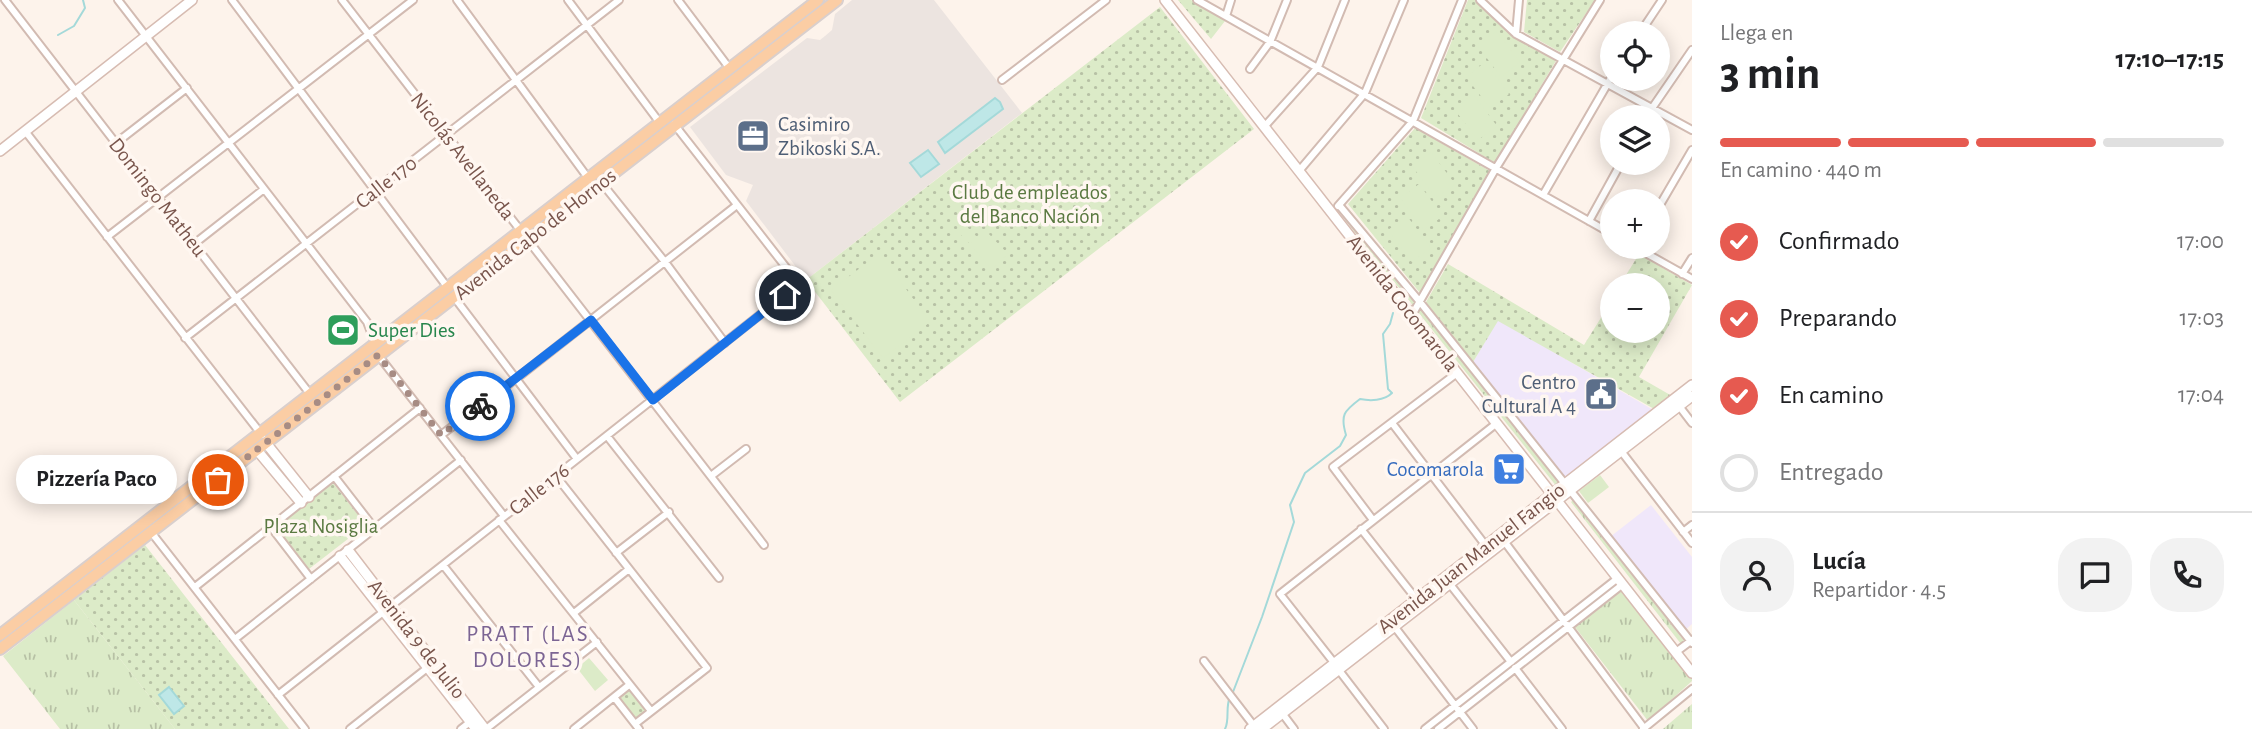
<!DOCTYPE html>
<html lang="es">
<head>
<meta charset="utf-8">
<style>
  :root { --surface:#fff; --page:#f2f2f2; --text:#202124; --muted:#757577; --line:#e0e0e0; --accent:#e65a50 }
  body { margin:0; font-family:"Alegreya Sans",sans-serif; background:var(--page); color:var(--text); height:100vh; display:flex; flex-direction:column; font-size:26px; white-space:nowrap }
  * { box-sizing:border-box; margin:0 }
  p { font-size:23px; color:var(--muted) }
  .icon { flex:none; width:38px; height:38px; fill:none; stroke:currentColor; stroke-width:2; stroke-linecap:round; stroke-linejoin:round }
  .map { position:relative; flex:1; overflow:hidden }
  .sheet { display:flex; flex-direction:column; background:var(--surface); width:560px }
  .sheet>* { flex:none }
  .tools { position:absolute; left:1600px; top:21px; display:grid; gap:14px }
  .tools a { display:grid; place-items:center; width:70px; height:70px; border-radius:50%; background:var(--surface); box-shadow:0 4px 18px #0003; font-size:35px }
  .pin { position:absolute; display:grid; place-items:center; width:60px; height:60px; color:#fff; margin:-30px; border:4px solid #fff; border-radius:50%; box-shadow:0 2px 7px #0007 }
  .courier { position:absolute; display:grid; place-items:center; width:70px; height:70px; margin:-35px; border:5px solid #1a73e8; border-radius:50%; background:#fff; color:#222; box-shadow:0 2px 9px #0007 }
  .bubble { position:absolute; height:49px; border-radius:24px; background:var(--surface); box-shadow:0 4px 18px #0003; font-size:23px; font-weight:700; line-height:49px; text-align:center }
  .summary em { font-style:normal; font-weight:700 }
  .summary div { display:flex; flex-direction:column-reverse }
  .summary { display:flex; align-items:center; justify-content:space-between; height:119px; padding:0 28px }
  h1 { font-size:46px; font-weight:700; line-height:52px }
  .bar { display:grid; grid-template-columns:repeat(4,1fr); gap:10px 7px; align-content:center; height:84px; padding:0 28px }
  .bar i { height:9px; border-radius:5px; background:var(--line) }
  .bar .active { background:var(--accent) }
  .bar p { grid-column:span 4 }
  .line { display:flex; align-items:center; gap:18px; padding:0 28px; border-top:2px solid var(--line) }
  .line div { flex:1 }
  .round { display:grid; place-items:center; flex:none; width:74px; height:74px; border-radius:28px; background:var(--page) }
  ol { padding:0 28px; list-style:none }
  li { display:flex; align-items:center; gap:21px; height:77px }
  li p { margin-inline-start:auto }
  li .icon { padding:7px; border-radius:50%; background:var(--accent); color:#fff; stroke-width:4 }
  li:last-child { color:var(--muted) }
  li i { width:38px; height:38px; border:4px solid var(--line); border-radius:50% }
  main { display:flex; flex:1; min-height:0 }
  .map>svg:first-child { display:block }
</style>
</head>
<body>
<main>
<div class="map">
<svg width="1692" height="729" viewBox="0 0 1692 729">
  <defs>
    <pattern id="grass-tufts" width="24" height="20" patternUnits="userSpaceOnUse" patternTransform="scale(1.75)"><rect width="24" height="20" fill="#dcebc8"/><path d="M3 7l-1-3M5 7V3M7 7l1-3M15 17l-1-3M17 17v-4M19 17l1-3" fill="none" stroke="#b7c1a5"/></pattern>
    <pattern id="park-dots" width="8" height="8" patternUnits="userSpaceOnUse" patternTransform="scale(1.75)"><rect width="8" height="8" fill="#dcebc8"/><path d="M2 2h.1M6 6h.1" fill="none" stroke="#b7c1a5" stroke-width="1.8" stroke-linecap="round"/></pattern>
  </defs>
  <rect width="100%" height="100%" fill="#fdf3eb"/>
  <path fill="#ece4e0" d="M852,0H934L1022,113L806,280L746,201L753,185L726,175L690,127L807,38L820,40L825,36L832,30L835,14Z"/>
  <path fill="#f0e7fa" d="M1498,320L1655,411L1567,481L1473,362Z
    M1651,505L1692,557V624L1684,631L1610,537Z"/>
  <path fill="url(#grass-tufts)" d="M1349,218L1561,484L1557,487L1345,220Z
    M1574,499L1684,641L1681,644L1571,502Z
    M1623,590L1692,678V681L1648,721L1575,627Z
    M74,600L175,729H60L3,656Z
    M1692,704V729H1663Z"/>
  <path fill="url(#park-dots)" d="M1178,0H1191L1225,21L1211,39Z
    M1468,0H1477L1517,39L1557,59L1495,163L1421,118Z
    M1527,0H1595L1560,52L1524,32Z
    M1160,7L1254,129L900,402L806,280Z
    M1415,128L1490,171L1420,293L1348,204Z
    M1639,254L1692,285L1639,377L1672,396L1656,410L1498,321L1473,362L1426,302L1448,264L1584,345L1612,300V331H1657V285H1620Z
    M333,483L366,525L309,569L276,526Z
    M145,545L289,729H175L74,600Z
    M630,689L648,711L636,720L618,698Z"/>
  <path fill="#dcebc8" d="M1496,31L1520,62L1501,77L1477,45Z
    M1485,62L1509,94L1490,108L1466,77Z
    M1473,94L1497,126L1478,140L1454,109Z
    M1431,152L1455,184L1436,198L1412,166Z
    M1419,184L1443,216L1424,230L1400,198Z
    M1407,216L1431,248L1412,262L1388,230Z
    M964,224L977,237L970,244L957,231Z
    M988,233L1008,254L992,269L973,248Z
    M880,253L930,322L883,358L831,290Z
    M1600,475L1609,487L1588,503L1579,491Z
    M589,658L608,680L595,691L577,668Z"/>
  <path fill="#bee7e7" stroke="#a4d9d9" stroke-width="2" d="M995,98L1000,102L1003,109L945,153L938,142Z
    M928,150L939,164L921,177L910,163Z
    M169,687L184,706L174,714L159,695Z"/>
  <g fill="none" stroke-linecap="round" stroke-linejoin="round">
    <path stroke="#a4d9d9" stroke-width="2" d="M58,35L74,26L85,8L83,0
      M1233,692L1262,617L1294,522L1290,505L1305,473L1340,446L1346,435C1340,415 1344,411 1360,399C1370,401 1384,401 1392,393L1388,389L1383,334L1390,324L1393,313
      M1225,729C1230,719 1225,708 1230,697"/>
    <defs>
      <path id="minor" d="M5,0L310,394
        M118,0L367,322L376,345
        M232,0L448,288
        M342,0L764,545
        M457,0L588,178
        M568,0L660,123L662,122
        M678,0L730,69
        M1197,0L1612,234
        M1480,0L1516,34L1692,130
        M1226,16L1231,0
        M1640,33L1662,0
        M1516,34L1519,0
        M1250,69L1270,42L1287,0
        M1002,80L1106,0
        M1646,117L1692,50
        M1264,127L1318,67L1345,0
        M25,131L262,435
        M116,143L187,88
        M1299,171L1365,93L1404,0
        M601,182L665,262L725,343
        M1543,195L1612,76
        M1339,205L1420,302L1692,643
        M1338,206L1413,121L1462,0
        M1657,210L1692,150
        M1589,221L1621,163
        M107,237L413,0
        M194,244L264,189
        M1635,247L1692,279
        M1682,274L1692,258
        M454,297L577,459
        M1412,315L1496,168L1600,0
        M185,338L619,0
        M378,355L504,516
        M1679,406L1692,423
        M1392,423L1486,546
        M441,435L517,378L737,205
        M607,436L719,578
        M1621,451L1692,543
        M334,476L375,529
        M556,476L707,668L635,724
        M711,476L746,449
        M499,520L651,711
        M1373,520L1333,467L1457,373
        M271,527L311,579
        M1361,529L1417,600
        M151,532L305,729
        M1683,532L1692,525
        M1504,541L1644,728
        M616,553L669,512
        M443,565L539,687
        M1449,583L1511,662
        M195,587L420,408
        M574,613L629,569
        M1394,626L1473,729
        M235,639L461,460
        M1676,652L1692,640
        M1204,661L1254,726
        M1335,664L1280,594L1497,423
        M1515,668L1562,729
        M1338,669L1384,729
        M278,695L799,284L674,124
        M614,697L639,729
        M1282,713L1294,729
        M350,729L431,665
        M461,729L470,722
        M486,729L597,642
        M574,729L629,685
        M1425,729L1618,578
        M1438,729L1623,584
        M1643,729L1692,689"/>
      <path id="secondary" d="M1165,0L1692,673
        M0,151L192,0
        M266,443L309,497
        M257,450L301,503
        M348,550L485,729
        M340,556L476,729
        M1250,729L1692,385
        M1262,729L1692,396"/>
      <path id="primary" d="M0,635L818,0
        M0,649L837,0"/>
    </defs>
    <use href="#minor" stroke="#d2bbb2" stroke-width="10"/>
    <use href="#secondary" stroke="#d7bcb2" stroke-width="12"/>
    <use href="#primary" stroke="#d9cfcd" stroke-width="14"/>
    <use href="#minor" stroke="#fff" stroke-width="6"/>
    <use href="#secondary" stroke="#fff" stroke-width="9"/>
    <use href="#primary" stroke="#fbcda4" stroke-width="10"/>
  </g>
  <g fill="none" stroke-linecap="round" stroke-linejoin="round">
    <path stroke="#a78c84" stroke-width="7" stroke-dasharray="0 12.6" d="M218,480L378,355L441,435L480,406"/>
    <path stroke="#1a73e8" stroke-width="9" d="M480,406L591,320L653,400L785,295"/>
  </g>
  <defs>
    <symbol id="office-square" viewBox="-11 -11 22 22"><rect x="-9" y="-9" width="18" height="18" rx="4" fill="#5c6f8a" stroke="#fff7f1"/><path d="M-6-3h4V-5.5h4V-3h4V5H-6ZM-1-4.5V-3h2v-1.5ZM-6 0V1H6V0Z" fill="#fff"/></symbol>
    <symbol id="stadium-square" viewBox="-11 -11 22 22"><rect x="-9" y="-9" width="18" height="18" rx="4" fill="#2e9e5b" stroke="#fff7f1"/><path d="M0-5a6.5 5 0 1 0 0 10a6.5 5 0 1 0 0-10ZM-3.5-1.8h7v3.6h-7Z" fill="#fff"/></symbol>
    <symbol id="civic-square" viewBox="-11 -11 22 22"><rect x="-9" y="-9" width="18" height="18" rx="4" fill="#5c6f8a" stroke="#fff7f1"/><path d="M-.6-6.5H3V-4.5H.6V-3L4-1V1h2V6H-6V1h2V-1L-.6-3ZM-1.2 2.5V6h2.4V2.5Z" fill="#fff"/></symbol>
    <symbol id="supermarket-square" viewBox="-11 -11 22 22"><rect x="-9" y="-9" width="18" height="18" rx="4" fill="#3f7fe0" stroke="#fff7f1"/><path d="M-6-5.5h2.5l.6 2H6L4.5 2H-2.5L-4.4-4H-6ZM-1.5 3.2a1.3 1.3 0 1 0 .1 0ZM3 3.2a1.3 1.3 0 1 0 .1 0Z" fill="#fff"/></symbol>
  </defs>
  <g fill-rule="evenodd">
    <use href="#office-square" x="734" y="117" width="38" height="38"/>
    <use href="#stadium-square" x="324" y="311" width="38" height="38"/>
    <use href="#civic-square" x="1582" y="375" width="38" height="38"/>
    <use href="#supermarket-square" x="1490" y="450" width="38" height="38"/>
  </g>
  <g text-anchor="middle" stroke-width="7" stroke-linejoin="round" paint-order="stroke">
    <g font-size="21" fill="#4e5e75" stroke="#fff7f1" text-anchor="start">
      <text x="778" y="131">Casimiro<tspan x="778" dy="24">Zbikoski S.A.</tspan></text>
      <text x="1576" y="389" text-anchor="end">Centro<tspan x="1576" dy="24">Cultural A 4</tspan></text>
    </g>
    <g font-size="21" fill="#79554c" stroke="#fff7f1">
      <text transform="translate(463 156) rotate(52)" y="7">Nicolás Avellaneda</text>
      <text transform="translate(386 182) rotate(-38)" y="7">Calle 170</text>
      <text transform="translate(158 197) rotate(52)" y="7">Domingo Matheu</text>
      <text transform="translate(535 234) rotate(-38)" y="7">Avenida Cabo de Hornos</text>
      <text transform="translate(1403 303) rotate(52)" y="7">Avenida Cocomarola</text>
      <text transform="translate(539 489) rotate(-38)" y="7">Calle 176</text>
      <text transform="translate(1471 558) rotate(-38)" y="7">Avenida Juan Manuel Fangio</text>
      <text transform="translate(417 639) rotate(52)" y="7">Avenida 9 de Julio</text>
    </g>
    <g font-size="21" fill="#5a7941" stroke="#fff7f1">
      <text x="1030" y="199">Club de empleados<tspan x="1030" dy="24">del Banco Nación</tspan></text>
      <text x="321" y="533">Plaza Nosiglia</text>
    </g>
    <g font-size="21" fill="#27864d" stroke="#fff7f1" text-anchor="start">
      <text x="368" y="337">Super Dies</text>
    </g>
    <g font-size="21" fill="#366cbe" stroke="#fff7f1" text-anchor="end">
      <text x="1484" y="476">Cocomarola</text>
    </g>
    <g font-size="23" letter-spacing="2" fill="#7c6594" stroke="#fff7f1">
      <text x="528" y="641">PRATT (LAS<tspan x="528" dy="26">DOLORES)</tspan></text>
    </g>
  </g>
</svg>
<div class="tools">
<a><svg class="icon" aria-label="locate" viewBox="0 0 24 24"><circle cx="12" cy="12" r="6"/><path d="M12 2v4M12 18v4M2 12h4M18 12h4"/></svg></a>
<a><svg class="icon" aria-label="layers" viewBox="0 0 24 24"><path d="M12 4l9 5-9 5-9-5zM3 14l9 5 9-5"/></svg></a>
<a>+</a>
<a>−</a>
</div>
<div class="pin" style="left:218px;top:480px;background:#ea580c"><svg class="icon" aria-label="bag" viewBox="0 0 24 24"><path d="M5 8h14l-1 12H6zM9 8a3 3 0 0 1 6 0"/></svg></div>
<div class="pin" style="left:785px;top:295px;background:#1f2937"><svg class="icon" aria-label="home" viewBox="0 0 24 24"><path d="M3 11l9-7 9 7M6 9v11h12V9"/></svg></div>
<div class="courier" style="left:480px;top:406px"><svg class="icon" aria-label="bike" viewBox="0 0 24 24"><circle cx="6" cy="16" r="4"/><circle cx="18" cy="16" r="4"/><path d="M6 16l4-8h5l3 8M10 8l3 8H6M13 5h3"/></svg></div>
<div class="bubble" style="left:16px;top:455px;width:161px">Pizzería Paco</div>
</div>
<section class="sheet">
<div class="summary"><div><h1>3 min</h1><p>Llega en</p></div><em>17:10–17:15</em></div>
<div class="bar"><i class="active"></i><i class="active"></i><i class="active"></i><i></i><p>En camino · 440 m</p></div>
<ol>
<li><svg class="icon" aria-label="check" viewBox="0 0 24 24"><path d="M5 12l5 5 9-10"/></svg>Confirmado<p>17:00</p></li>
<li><svg class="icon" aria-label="check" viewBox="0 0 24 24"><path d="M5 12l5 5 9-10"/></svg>Preparando<p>17:03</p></li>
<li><svg class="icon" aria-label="check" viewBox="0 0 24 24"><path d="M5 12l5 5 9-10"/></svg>En camino<p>17:04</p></li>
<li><i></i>Entregado</li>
</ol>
<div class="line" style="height:126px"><a class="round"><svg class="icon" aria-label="person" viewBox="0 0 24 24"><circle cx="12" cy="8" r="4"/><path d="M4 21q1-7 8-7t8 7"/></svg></a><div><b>Lucía</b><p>Repartidor · 4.5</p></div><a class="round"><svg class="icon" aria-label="chat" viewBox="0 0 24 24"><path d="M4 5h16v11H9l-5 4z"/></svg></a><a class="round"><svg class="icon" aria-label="phone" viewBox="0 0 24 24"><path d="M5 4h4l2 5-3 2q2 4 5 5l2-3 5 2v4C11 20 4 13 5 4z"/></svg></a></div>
</section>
</main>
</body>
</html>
